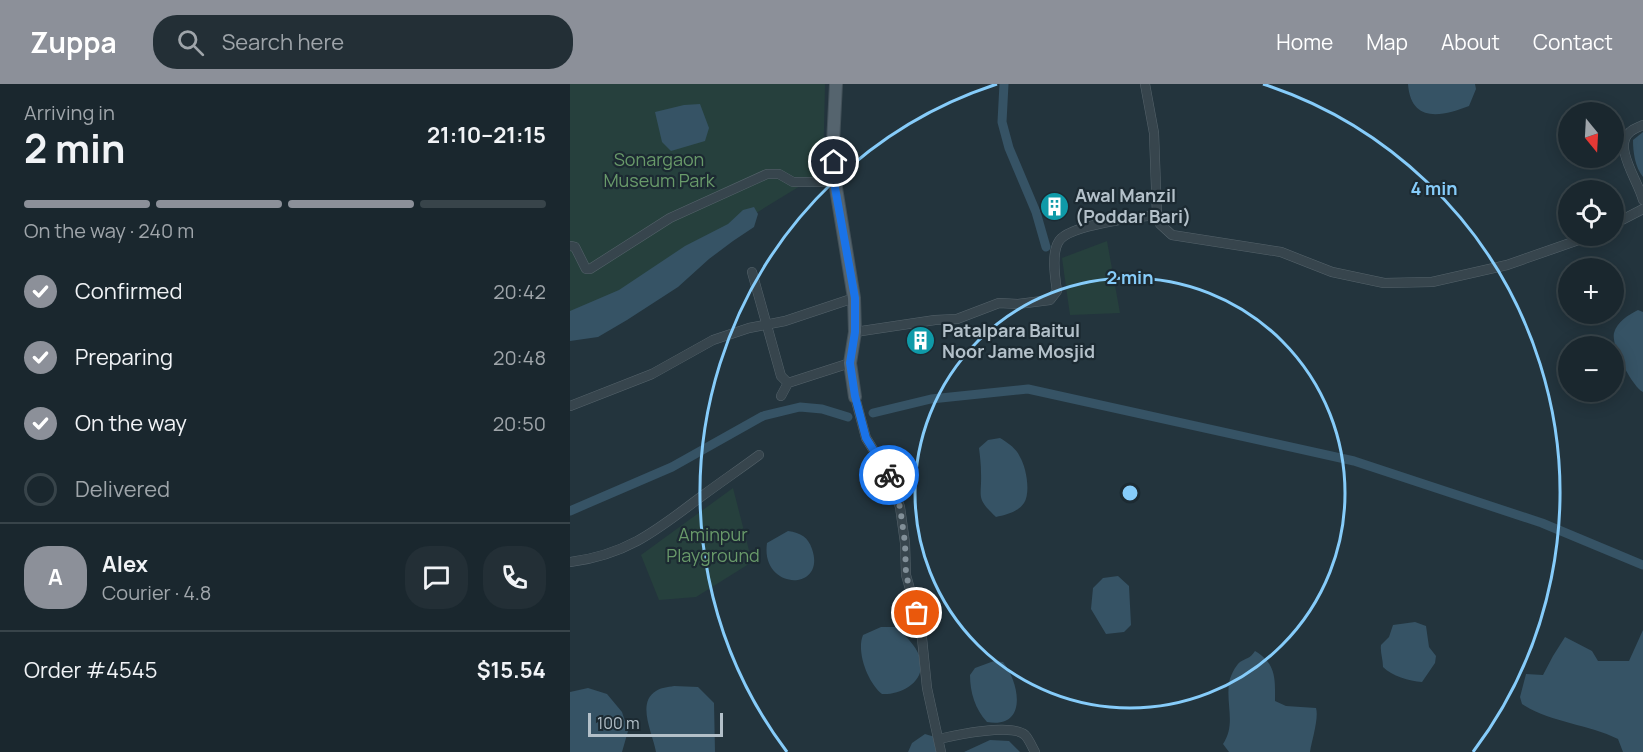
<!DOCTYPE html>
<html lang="en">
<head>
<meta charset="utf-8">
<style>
  :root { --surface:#1a272e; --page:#232f36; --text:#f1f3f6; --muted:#9fa5aa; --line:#38444a; --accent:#8c9099 }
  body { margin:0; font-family:Manrope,sans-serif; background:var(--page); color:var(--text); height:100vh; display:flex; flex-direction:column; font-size:22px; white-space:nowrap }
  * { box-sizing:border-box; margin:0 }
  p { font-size:20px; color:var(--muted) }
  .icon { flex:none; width:33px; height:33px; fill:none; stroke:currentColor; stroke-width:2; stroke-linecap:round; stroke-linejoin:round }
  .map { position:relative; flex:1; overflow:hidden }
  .panel { display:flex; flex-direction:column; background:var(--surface); width:570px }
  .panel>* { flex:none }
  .needle { width:39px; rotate:162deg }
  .controls { position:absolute; left:988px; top:18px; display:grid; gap:12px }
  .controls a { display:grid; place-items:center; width:66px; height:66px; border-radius:50%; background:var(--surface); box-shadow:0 3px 15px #0003,0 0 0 2px var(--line); font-size:30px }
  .scale { position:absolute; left:18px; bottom:15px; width:135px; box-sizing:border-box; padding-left:6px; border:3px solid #b3c0c9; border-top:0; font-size:16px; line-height:21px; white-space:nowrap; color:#b3c0c9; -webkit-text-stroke:4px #1c2a32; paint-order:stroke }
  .pin { position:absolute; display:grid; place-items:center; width:51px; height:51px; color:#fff; margin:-26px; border:3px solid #fff; border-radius:50%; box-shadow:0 2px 6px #0007 }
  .courier { position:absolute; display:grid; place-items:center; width:60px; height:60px; margin:-30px; border:4px solid #1a73e8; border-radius:50%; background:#fff; color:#222; box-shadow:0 2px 8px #0007 }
  .summary em { font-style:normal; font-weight:700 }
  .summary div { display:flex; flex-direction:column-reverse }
  .summary { display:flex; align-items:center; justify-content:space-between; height:102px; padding:0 24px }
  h1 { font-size:39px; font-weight:700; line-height:45px }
  .bar { display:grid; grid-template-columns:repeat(4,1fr); gap:9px 6px; align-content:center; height:72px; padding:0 24px }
  .bar i { height:8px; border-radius:4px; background:var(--line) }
  .bar .current { background:var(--accent) }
  .bar p { grid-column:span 4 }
  .line { display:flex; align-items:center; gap:15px; padding:0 24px; border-top:2px solid var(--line) }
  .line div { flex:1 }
  .round { display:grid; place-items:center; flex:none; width:63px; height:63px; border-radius:24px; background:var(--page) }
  ol { padding:0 24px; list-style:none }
  li { display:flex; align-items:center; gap:18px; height:66px }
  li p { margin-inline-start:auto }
  li .icon { padding:6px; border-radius:50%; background:var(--accent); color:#fff; stroke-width:4 }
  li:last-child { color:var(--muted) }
  li i { width:33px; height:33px; border:3px solid var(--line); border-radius:50% }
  header { display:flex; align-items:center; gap:36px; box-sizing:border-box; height:84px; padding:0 30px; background:var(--accent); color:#fff }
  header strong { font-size:28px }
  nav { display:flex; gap:33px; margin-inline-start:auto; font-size:21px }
  .search { width:420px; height:54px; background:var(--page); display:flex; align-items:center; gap:15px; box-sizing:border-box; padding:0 21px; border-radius:24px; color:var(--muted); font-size:22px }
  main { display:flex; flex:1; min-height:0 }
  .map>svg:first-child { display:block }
</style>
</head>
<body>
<header>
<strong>Zuppa</strong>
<div class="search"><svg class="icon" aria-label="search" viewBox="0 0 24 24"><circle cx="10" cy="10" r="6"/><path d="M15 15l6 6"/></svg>Search here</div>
<nav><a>Home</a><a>Map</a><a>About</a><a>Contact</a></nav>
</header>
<main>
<section class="panel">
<div class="summary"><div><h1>2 min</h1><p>Arriving in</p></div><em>21:10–21:15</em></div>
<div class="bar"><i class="current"></i><i class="current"></i><i class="current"></i><i></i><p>On the way · 240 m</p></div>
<ol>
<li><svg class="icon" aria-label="check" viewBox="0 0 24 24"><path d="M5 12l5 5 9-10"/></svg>Confirmed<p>20:42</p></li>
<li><svg class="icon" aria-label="check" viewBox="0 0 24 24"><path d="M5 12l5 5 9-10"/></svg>Preparing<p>20:48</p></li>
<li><svg class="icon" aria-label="check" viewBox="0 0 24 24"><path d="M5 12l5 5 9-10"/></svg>On the way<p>20:50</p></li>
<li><i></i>Delivered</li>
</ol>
<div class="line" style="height:108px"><b class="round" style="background:var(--accent);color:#fff">A</b><div><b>Alex</b><p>Courier · 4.8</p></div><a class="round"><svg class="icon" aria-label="chat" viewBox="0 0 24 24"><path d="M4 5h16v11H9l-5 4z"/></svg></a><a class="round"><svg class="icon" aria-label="phone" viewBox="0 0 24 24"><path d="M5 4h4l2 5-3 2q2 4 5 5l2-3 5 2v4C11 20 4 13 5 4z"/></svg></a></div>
<div class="line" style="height:78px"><div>Order #4545</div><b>$15.54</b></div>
</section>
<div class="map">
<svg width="1073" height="668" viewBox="0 0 1073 668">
  <rect width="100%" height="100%" fill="#23343d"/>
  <path fill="#26403d" d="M0,0H255L253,88L0,243Z
    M537,157L550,229L500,231L492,174Z
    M163,404L182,478L126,513L89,516L71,471Z"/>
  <path fill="#365365" d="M838,0H905L906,5L899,22C873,32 841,40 838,0Z
    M130,20L139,44L135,57L101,67L92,58L85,28L114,21Z
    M1073,48V93C1065,83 1063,68 1063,56Z
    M184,123L188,130L184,143L163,157L139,175L108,203L57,236L28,253L0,257V227L49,206L115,162L158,140L173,126Z
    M1068,226L1073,228V308C1062,302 1041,262 1044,249C1047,238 1058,231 1068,226Z
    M430,354C438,359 446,364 450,373C456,383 461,408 454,419C448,428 436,431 426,433C405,413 412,414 411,389C411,381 410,372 409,364L418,356Z
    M218,447C231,449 238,453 242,465C257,508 190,507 197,459Z
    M548,492L559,502L561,541L554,548L536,550L521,525L523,504L533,494Z
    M845,538L856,542L859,563L866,572L865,579L852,598C839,597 822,592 813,583C813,575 810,568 811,561L819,553L823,541Z
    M311,543H327C336,553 350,565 351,579C353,600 329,611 312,610C298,599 286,568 293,551Z
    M1073,546V668H1053L1048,655C1018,640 981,639 952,620L950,613L956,590L973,591L983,572L995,553L1022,567L1028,577H1059Z
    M685,567C707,580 705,596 705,617L716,622L746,624C749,634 742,656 740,668H659L653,660C666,641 656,621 659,599C660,593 665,582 670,578C676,574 680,575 685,567Z
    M424,577L433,578C450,599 458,645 417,638C405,625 400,608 400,591L405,584Z
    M104,602L128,603L144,619L145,668H86C83,650 66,619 86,607C90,604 98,603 104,602Z
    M18,604L37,610L52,628L58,647L52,668H0V608Z
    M355,650L368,654L370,668H338L342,659Z
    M420,656L439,657L450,668H394Z"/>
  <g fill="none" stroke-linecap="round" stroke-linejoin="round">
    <path stroke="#365365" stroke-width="9" d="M434,0L432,38L439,64L466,128L476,163
      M303,329L361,315L458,305L784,377L972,439L1073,481
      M0,427L102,383L193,332L230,323L252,325L278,333"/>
    <defs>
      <path id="minor" d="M575,0L584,49L587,131L590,140L602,151L711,168L762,188L814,199L862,198L937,181L1020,152
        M1073,41C1069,43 1063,45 1060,48C1042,62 1069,98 1073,116
        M1044,140L1073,125
        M0,162L5,163L16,185H20L100,134L197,90H209L223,98H265
        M182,188L211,292L218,299
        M285,248L365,236L387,235L429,219L448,220L480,216L487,207C485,194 481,169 489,157C499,141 567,133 587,131
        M211,312L218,299L280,279
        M285,313L296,354L319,391L330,423L335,459L336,491L351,544L357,604L371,668
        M0,322L82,290L143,256L179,244L215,237L284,214
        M0,478C57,471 87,446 132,412C151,398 170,385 189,371
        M369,655C386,651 442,639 455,651C459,655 462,663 465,668"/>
      <path id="major" d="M266,0L263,59L265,98L284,214L285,248L280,279L285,313"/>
    </defs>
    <use href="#minor" stroke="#55636b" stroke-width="10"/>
    <use href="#major" stroke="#435159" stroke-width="14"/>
    <use href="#minor" stroke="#37454d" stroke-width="9"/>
    <use href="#major" stroke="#55646e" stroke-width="12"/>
  </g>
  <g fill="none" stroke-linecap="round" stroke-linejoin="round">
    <path stroke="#818f98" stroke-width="6" stroke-dasharray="0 10.8" d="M319,391L330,423L335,459L336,491L347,529"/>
    <path stroke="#1a73e8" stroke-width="8" d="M264,78V98L285,214V248L280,279L285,312L296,354L319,391"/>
  </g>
  <g fill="none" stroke="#86ccfa" stroke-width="3">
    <circle cx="560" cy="409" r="215"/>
    <path d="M217 668A430 430 0 0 1 427 0M693 0A430 430 0 0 1 903 668"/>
  </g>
  <defs>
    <symbol id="building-disc" viewBox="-11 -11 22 22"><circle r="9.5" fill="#0f9aa8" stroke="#1c2a32"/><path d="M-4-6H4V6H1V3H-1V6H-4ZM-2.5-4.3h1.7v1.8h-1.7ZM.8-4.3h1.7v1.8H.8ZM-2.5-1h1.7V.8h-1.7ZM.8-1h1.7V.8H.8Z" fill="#fff"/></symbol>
  </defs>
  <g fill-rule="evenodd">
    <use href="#building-disc" x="468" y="106" width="33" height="33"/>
    <use href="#building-disc" x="334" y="240" width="33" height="33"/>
  </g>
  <g text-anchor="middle" stroke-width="4.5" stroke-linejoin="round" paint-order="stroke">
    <g font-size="18" fill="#699a6a" stroke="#1c2a32">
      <text x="89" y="82">Sonargaon<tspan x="89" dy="21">Museum Park</tspan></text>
      <text x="143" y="457">Aminpur<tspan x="143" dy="21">Playground</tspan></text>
    </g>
    <g font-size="18" font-weight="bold" fill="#b3c0c9" stroke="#1c2a32" text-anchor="start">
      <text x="505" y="118">Awal Manzil<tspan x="505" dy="21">(Poddar Bari)</tspan></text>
      <text x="372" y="253">Patalpara Baitul<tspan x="372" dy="21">Noor Jame Mosjid</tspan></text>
    </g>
  </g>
  <circle cx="560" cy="409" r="9" fill="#86ccfa" stroke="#1c2a32" stroke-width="3"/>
  <g font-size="18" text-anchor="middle" font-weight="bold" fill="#86ccfa" stroke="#1c2a32" stroke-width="4.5" stroke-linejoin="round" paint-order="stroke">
    <text x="864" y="111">4 min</text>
    <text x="560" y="200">2 min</text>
  </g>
</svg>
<div class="controls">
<a><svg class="needle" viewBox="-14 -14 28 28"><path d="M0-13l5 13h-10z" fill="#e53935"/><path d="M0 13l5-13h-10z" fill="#9fa5aa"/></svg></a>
<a><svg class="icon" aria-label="locate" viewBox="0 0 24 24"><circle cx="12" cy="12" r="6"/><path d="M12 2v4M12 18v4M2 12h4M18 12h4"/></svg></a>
<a>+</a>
<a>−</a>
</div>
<div class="scale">100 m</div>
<div class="pin" style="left:347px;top:529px;background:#ea580c"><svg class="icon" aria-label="bag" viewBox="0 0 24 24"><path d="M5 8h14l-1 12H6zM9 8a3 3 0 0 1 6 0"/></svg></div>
<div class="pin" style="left:264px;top:78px;background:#1f2937"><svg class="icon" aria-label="home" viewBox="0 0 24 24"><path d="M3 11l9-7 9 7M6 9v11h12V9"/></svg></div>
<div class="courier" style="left:319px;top:391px"><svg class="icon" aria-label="bike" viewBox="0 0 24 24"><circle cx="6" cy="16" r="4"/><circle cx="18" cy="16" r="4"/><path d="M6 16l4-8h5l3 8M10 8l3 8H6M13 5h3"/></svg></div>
</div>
</main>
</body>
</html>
